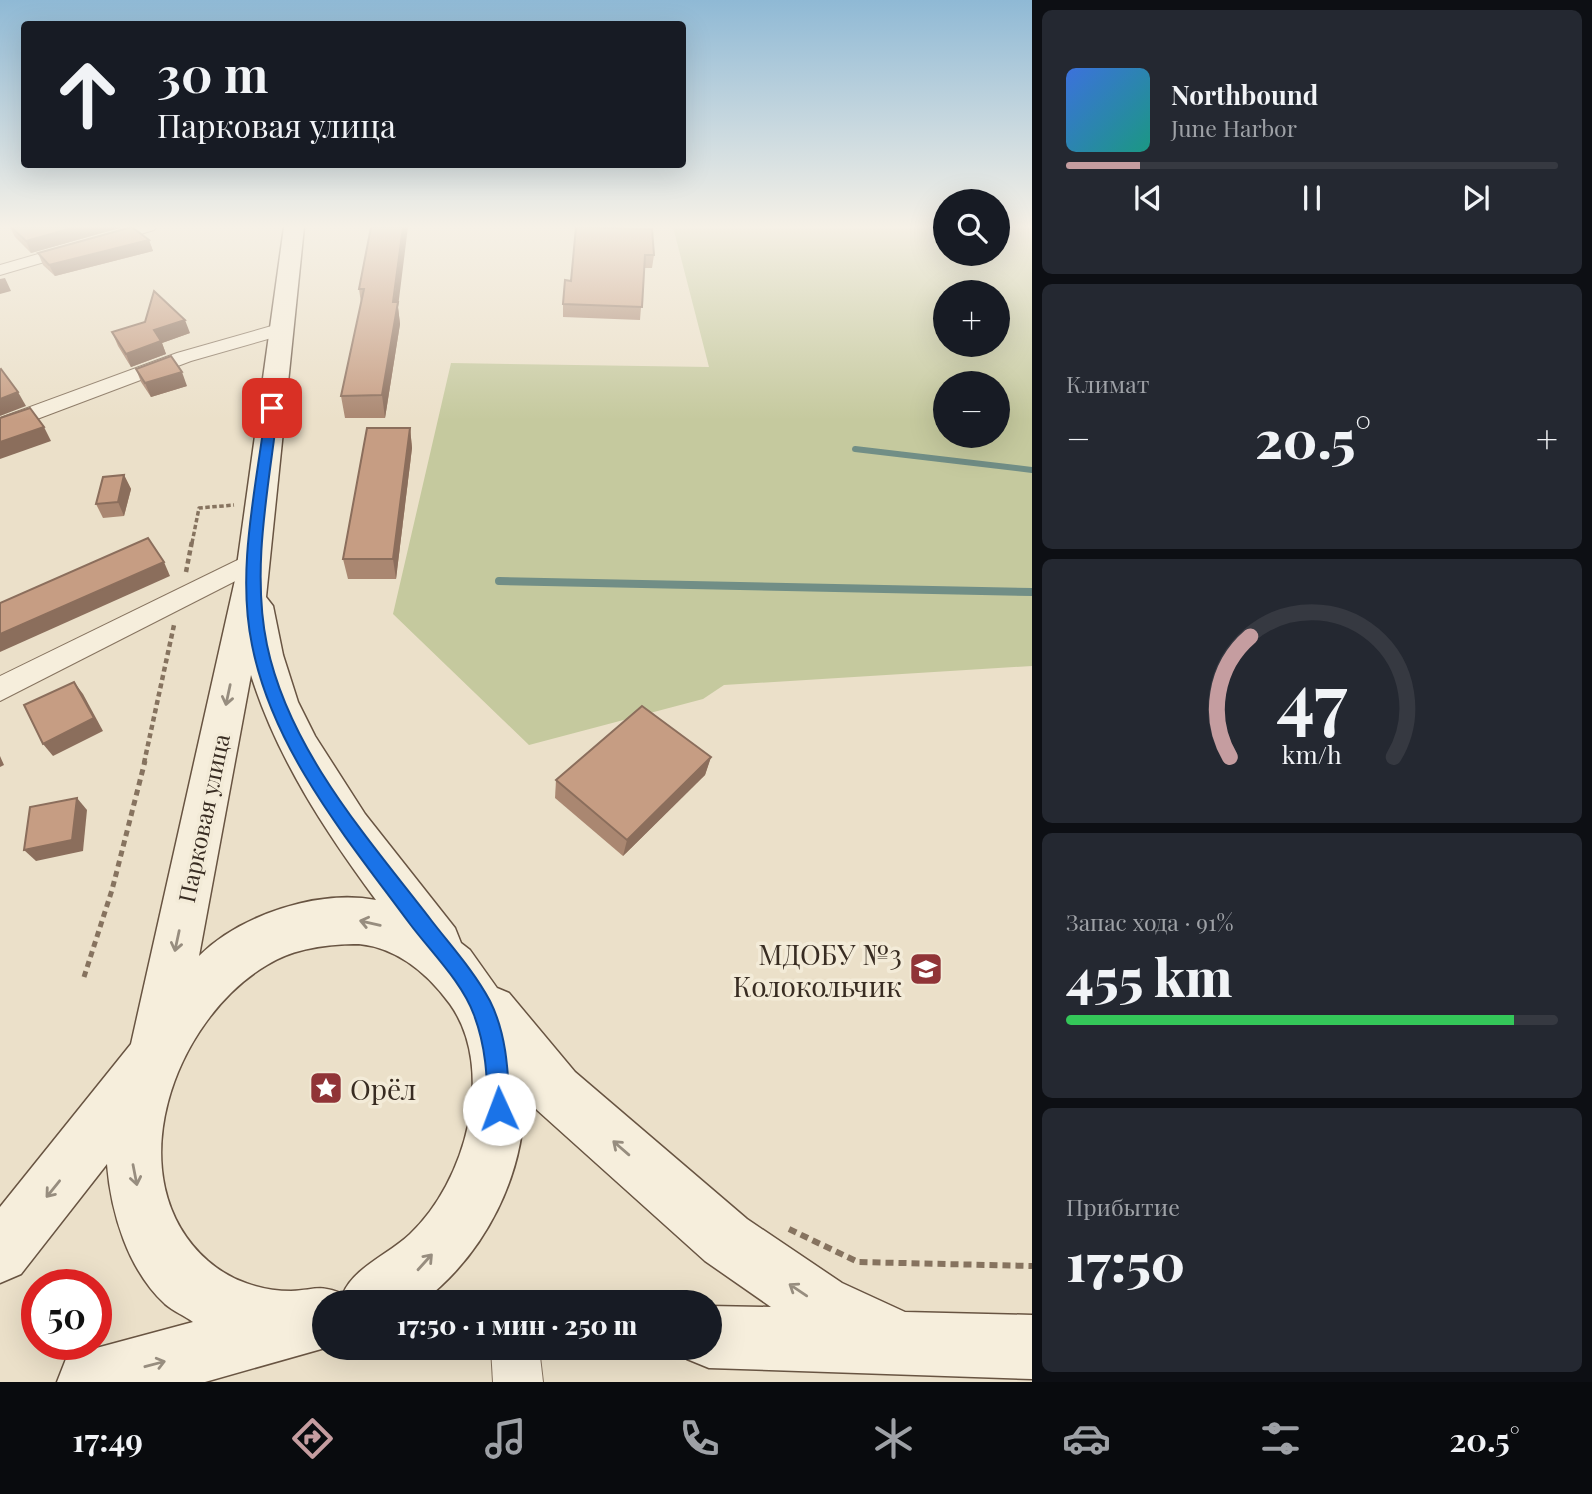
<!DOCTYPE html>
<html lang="ru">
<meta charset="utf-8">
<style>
:root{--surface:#171b24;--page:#242831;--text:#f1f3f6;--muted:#9ea1a6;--line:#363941;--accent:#c59da0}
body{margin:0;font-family:"Playfair Display",serif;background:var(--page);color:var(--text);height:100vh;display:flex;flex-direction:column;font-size:26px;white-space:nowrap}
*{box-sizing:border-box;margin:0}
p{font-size:23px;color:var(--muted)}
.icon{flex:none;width:38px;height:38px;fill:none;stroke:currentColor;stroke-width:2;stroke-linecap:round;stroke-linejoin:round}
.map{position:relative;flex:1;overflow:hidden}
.details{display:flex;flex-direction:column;gap:10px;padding:10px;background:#0d0f14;width:560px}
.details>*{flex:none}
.guide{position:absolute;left:21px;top:21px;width:665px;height:147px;border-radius:7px;box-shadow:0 7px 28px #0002;background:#171b24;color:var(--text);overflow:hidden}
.tools{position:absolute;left:933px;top:189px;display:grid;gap:14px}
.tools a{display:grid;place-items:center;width:77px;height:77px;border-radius:50%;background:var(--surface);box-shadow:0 7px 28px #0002;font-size:35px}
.speed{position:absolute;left:21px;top:1269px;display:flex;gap:14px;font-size:35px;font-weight:700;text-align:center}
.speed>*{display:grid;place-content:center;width:91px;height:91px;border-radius:50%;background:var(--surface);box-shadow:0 7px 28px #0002;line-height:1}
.speed .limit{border:10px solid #d22;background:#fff;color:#111}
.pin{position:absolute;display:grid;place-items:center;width:60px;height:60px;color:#fff;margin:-30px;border-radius:14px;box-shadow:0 4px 10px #0006}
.me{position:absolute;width:77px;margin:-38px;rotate:358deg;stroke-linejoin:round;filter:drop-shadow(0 0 5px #0008)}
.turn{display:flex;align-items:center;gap:24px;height:147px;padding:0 21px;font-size:32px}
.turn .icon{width:91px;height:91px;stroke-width:2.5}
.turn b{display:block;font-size:49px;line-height:60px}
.big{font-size:52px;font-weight:800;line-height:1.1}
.details .widget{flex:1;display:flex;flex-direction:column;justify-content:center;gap:10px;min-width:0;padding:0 24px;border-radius:10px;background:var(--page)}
.details .dial{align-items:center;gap:0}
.dial svg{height:182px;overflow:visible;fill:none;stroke:var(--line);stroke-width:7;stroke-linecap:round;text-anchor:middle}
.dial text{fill:var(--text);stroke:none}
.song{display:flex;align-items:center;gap:21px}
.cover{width:84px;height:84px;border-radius:10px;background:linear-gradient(135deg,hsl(220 70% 55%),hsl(170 70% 35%))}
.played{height:7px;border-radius:4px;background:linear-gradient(90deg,var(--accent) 15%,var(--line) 15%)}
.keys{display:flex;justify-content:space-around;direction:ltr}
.heat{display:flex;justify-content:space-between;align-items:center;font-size:38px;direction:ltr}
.charge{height:10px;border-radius:5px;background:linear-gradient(90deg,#34c759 91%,var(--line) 0)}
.trip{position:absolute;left:312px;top:1290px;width:410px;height:70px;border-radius:35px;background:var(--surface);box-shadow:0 7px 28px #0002;font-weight:800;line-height:70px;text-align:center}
.tab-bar{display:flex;height:112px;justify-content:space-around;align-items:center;background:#090b0e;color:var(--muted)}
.tab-bar .icon{width:49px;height:49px}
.tab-bar .selected{color:var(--accent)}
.tab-bar b{font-size:32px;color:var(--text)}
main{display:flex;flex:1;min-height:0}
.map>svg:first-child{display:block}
</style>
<main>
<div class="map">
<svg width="1032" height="1382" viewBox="0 0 1032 1382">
<rect width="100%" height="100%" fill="#ebe0c9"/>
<path fill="#c5c99e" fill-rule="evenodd" d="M 673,227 L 945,227 L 945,254 L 998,254 L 998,227 L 1032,227 L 1032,666 L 724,685 L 703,699 L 529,745 L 393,614 L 451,363 L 709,367 ZM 945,292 L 998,292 L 998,345 L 945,345 ZM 945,383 L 998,383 L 998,436 L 945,436 Z"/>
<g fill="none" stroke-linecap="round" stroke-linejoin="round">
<path stroke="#718e86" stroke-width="6" d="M 855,449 L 1032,470"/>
<path stroke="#718e86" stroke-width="8" d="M 499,581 L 1032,592"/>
<defs>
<g id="minor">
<path d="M 132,227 L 156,227 L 154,230 L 0,275 L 0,265 Z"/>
<path d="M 282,323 L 292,329 L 289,333 L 191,361 L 0,433 L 0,418 L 177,353 Z"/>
<path d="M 254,552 L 263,555 L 267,561 L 263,567 L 0,701 L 0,676 Z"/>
<path d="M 491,1348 L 539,1348 L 543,1382 L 493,1382 Z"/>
</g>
<path id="secondary" d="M 284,227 L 304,227 L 266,597 L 273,606 L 283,655 L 298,702 L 315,736 L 365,814 L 455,928 L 461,943 L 470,950 L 497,988 L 509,993 L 575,1072 L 747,1219 L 842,1283 L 905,1312 L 1032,1315 L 1032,1379 L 709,1368 L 687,1359 L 682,1348 L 709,1348 L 709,1306 L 771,1307 L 705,1261 L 537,1110 L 524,1094 C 526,1174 485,1254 422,1302 L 324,1302 L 325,1348 L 205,1382 L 57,1382 L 66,1359 L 89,1350 L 193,1322 C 185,1316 173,1311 165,1304 C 128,1270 111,1213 107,1164 L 21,1274 L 0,1283 L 0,1207 L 131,1044 L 235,580 ZM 251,675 C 277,758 325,831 376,900 C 319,889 240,915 199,956 ZM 359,944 C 398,948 428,974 450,1004 C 497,1070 465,1183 410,1234 C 389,1254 353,1268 343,1294 C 319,1284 315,1290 291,1291 C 261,1291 231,1281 208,1261 C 115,1179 174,1020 267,965 C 294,948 328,944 359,944 Z"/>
</defs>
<use href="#minor" stroke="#86735f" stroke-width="2"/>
<use href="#secondary" stroke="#685442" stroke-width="3"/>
<path stroke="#86735f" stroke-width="3.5" stroke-dasharray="4.5 2.5" stroke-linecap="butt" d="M 192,543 L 199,508 L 234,505"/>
<g stroke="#86735f" stroke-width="4.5" stroke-dasharray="5 3.5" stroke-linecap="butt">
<path d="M 186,572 L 192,541"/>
<path d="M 144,763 L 174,625"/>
</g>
<path stroke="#86735f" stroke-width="5" stroke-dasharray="6 4.5" stroke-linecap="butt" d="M 84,977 L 112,890 L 145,761"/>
<path stroke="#86735f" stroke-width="6" stroke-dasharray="8 5" stroke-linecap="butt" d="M 789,1229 L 858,1262 L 1032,1266"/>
<use href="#minor" fill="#f6eedc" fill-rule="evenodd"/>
<use href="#secondary" fill="#f6eedc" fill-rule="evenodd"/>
</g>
<g fill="#aa8771">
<path d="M 10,227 L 123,227 L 31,253 L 15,237 Z"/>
<path d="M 371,227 L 398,307 L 400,324 L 385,418 L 345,418 L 341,396 L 361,303 L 359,289 Z"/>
<path d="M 576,227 L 654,255 L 652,268 L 644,268 L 640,320 L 563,317 L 563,304 L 571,281 Z"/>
<path d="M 149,240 L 153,251 L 55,276 L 43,265 L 38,253 Z"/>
<path d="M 112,332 L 190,333 L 162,343 L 166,354 L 131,367 L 118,346 Z"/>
<path d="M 136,369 L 187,386 L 151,397 L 141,382 Z"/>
<path d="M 410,428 L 412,448 L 396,579 L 348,579 L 343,559 Z"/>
<path d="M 124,475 L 131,489 L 124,516 L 103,518 L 96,504 Z"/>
<path d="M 711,757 L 705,775 L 623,856 L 555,798 L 556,780 Z"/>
</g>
<g fill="#8b6e5c">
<path d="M 76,227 L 123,227 L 31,253 L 26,241 Z"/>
<path d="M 403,227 L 408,227 L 398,307 L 400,324 L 385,418 L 382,395 Z"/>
<path d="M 149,240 L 153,251 L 55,276 L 49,265 Z"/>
<path d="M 5,278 L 11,291 L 0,294 L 0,279 Z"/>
<path d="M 185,320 L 190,333 L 162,343 L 166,354 L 131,367 L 126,354 L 154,330 Z"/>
<path d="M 182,372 L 187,386 L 151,397 L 145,383 Z"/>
<path d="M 18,392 L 26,406 L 0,416 L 0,399 Z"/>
<path d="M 44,427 L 51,441 L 0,459 L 0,442 Z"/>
<path d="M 410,428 L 412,448 L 396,579 L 393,559 Z"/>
<path d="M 124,475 L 131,489 L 124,516 L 118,502 Z"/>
<path d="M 164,562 L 170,576 L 0,652 L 0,634 Z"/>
<path d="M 74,682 L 83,694 L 103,731 L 53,756 L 43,744 Z"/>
<path d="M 0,756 L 4,765 L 0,767 Z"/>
<path d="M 711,757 L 705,775 L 623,856 L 627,840 Z"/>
<path d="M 77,798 L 87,810 L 83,851 L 36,861 L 24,850 Z"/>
</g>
<g fill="#c69d83" stroke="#8b6e5c" stroke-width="2">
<path d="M 11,227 L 76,227 L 26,241 Z"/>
<path d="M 132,227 L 149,240 L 49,265 L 38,253 Z"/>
<path d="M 371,227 L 403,227 L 393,302 L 398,302 L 382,395 L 341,396 L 364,289 L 359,289 Z"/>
<path d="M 576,227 L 652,229 L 654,255 L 645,255 L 642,307 L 563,304 L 565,280 L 571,281 Z"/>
<path d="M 154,291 L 185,320 L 154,330 L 161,341 L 126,354 L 112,332 L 145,322 Z"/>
<path d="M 171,356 L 182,372 L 145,383 L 136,369 Z"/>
<path d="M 1,369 L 18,392 L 0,399 L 0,370 Z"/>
<path d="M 30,408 L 44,427 L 0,442 L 0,418 Z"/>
<path d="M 367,428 L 410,428 L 393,559 L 343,559 Z"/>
<path d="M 124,475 L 118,502 L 96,504 L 103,477 Z"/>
<path d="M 148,538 L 164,562 L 0,634 L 0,603 Z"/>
<path d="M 74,682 L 94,718 L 43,744 L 24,705 Z"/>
<path d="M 642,706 L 711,757 L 627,840 L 556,780 Z"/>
<path d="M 77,798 L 72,840 L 24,850 L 30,807 Z"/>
</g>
<defs><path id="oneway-shaft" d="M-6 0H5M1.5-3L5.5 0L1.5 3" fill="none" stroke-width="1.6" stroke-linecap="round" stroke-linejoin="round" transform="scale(1.75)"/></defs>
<g stroke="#978d7f">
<use href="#oneway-shaft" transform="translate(228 695) rotate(102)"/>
<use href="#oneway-shaft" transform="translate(370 923) rotate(-167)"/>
<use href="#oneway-shaft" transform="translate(177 941) rotate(102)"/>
<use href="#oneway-shaft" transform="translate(621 1148) rotate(-139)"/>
<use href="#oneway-shaft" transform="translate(135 1175) rotate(79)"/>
<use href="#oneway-shaft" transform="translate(53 1189) rotate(129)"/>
<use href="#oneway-shaft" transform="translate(425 1262) rotate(-48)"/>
<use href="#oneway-shaft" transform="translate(798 1290) rotate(-146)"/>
<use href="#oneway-shaft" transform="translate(155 1364) rotate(-15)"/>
</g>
<linearGradient id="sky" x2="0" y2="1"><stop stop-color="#8fb9d5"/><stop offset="0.54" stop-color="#f6f1e7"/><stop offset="1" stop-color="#f6f1e7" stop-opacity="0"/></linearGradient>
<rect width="1032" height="420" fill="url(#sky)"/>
<path fill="#1a73e8" stroke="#114b97" stroke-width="2" d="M 272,405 L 278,408 C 269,486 251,568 267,645 C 289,750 367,837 431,920 C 451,946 474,971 490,1001 C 507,1035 508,1072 510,1109 L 507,1117 L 499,1120 L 491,1117 L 488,1109 C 487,1076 486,1047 474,1015 C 462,982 431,952 410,924 C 348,840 273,751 252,645 C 236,568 257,485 266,408 Z"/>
<defs>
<symbol id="school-square" viewBox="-11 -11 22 22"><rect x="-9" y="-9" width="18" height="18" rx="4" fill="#903437" stroke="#f3ebd8"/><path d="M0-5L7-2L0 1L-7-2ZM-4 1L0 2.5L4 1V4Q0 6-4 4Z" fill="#fff"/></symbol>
<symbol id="sight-square" viewBox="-11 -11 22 22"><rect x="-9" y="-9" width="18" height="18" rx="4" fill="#903437" stroke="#f3ebd8"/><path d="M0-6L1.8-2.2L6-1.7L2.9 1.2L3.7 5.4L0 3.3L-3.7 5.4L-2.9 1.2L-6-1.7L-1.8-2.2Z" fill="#fff"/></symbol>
</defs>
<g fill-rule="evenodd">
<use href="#school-square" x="907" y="950" width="38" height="38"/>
<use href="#sight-square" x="307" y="1069" width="38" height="38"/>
</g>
<g text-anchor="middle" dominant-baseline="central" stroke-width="7" stroke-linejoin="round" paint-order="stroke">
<g font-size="23" fill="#382c22" stroke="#f3ebd8">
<text transform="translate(203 818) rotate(-78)">Парковая улица</text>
</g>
<g font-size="28" fill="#382c22" stroke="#f3ebd8" text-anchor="end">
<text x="902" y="953">МДОБУ №3<tspan x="902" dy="32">Колокольчик</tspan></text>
<text x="350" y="1088" text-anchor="start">Орёл</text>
</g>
</g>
</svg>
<div class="tools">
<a><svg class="icon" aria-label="search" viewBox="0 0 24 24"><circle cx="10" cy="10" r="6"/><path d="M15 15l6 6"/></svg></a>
<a>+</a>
<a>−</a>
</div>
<div class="speed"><div class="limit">50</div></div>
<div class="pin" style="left:272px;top:408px;background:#d93025"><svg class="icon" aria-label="arrive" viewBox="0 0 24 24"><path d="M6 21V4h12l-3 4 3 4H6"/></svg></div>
<svg class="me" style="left:499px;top:1109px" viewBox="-20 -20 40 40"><circle r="19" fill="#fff"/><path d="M0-13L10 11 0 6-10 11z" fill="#1a73e8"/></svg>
<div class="trip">17:50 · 1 мин · 250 m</div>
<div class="guide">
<div class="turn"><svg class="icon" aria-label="ahead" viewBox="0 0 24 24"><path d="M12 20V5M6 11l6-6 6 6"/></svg><div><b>30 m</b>Парковая улица</div></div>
</div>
</div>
<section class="details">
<div class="widget">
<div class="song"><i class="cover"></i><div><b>Northbound</b><p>June Harbor</p></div></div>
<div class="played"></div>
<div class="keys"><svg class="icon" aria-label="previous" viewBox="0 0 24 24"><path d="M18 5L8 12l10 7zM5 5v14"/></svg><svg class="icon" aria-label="pause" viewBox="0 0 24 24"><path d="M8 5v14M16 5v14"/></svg><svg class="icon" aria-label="next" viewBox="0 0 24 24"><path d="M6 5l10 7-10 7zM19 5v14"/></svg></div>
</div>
<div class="widget"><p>Климат</p>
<div class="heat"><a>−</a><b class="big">20.5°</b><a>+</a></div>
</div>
<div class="widget dial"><svg viewBox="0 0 100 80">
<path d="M14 69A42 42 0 1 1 86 69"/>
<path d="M14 69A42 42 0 0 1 23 16" stroke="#c59da0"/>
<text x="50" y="56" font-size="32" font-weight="700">47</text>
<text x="50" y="72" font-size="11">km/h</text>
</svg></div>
<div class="widget"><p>Запас хода · 91%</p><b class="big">455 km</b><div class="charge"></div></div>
<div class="widget"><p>Прибытие</p><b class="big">17:50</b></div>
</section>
</main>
<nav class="tab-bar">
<b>17:49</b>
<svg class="icon selected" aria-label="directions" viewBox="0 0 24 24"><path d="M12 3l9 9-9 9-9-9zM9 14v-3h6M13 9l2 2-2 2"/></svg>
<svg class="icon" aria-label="music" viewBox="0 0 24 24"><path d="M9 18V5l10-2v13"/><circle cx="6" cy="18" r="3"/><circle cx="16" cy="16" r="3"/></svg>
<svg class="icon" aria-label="phone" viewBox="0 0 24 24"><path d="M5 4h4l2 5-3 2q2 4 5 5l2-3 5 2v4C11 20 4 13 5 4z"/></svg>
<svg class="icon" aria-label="climate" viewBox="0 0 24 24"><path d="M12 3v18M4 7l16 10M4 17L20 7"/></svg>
<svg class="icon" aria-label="car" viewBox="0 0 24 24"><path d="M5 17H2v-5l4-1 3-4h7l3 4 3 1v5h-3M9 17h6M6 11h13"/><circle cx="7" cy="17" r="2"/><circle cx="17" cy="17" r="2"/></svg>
<svg class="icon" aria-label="filters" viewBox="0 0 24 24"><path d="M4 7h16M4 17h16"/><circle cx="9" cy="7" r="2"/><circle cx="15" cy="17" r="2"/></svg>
<b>20.5°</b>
</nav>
